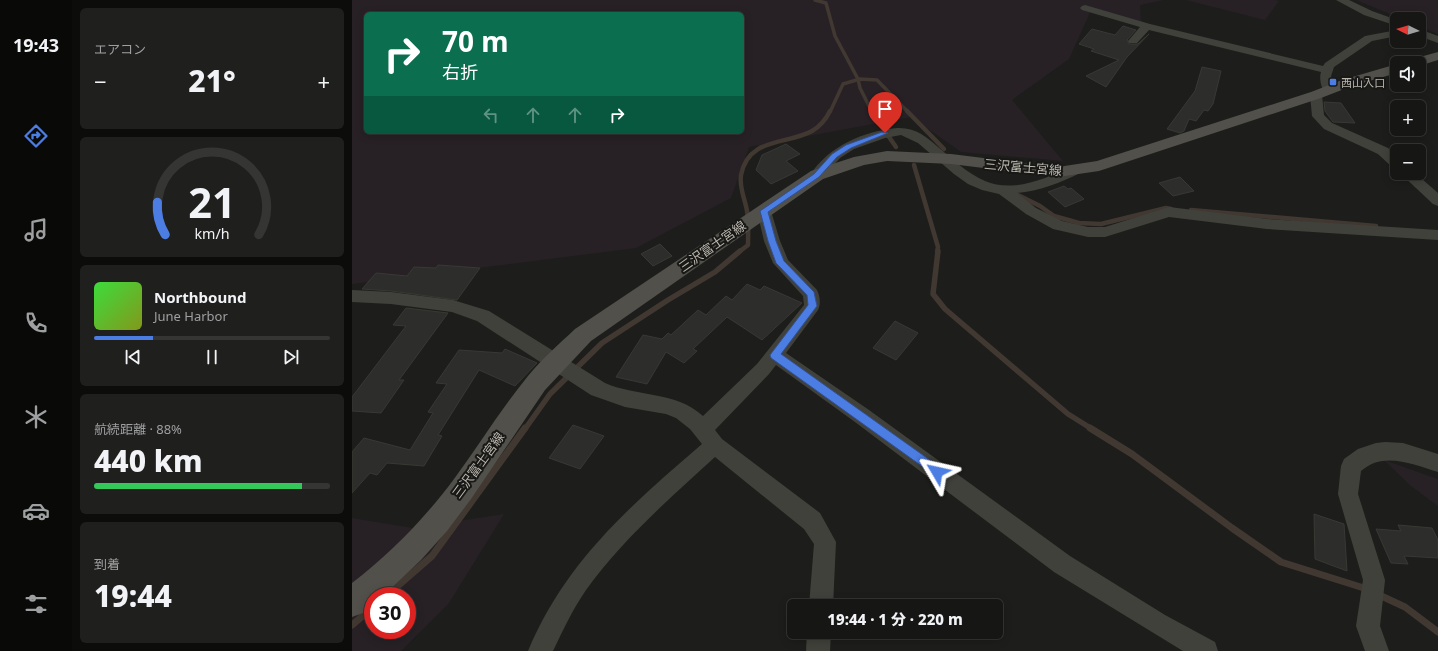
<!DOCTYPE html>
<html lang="ja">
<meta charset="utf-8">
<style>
:root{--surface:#161614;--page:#1f1f1d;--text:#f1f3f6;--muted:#9e9fa0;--line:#353534;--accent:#4c7de3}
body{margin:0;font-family:"Noto Sans","Noto Sans JP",sans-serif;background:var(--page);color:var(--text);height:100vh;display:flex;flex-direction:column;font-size:15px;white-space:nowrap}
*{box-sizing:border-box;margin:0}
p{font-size:13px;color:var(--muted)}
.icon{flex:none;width:22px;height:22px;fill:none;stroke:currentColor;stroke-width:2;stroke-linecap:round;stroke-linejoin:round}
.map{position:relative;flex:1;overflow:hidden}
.panel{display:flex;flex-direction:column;gap:8px;padding:8px;background:#0c0c0b;width:280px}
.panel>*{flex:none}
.top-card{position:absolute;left:12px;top:12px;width:380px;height:122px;border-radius:6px;box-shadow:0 2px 10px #0003,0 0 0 1px var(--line);background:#0b6e4f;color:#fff;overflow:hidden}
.needle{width:26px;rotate:275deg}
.tools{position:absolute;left:1038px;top:12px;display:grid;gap:8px}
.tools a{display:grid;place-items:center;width:36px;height:36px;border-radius:6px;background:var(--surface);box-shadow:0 2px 10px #0003,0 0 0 1px var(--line);font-size:20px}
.speed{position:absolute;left:12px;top:587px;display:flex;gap:8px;font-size:20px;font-weight:700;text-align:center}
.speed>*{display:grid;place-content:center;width:52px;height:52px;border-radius:50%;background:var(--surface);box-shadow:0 2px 10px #0003,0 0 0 1px var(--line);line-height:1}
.speed .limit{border:6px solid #d22;background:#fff;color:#111}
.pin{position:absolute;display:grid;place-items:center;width:34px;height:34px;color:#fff;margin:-41px -17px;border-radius:50% 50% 50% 0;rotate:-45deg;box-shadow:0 0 4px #0007}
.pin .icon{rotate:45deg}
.me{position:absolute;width:44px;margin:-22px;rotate:306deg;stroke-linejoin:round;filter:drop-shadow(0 0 3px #0008)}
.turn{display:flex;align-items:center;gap:14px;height:84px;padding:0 12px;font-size:18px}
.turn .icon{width:52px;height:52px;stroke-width:2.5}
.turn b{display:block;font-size:28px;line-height:34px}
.lanes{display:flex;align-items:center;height:38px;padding:0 12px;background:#0003;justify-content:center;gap:20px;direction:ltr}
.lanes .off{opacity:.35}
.big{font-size:30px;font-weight:800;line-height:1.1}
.panel .card{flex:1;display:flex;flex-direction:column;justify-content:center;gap:6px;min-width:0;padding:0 14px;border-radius:6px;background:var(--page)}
.panel .dial{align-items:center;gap:0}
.dial svg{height:104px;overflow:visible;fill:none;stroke:var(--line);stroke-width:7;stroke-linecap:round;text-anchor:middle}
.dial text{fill:var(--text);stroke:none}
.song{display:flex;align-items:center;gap:12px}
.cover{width:48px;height:48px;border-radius:6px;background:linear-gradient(135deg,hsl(120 70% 55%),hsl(70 70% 35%))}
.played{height:4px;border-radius:2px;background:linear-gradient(90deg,var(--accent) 25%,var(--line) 25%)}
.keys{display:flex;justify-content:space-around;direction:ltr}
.heat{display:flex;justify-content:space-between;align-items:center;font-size:22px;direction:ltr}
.charge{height:6px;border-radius:3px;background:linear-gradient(90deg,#34c759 88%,var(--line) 0)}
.trip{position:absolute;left:435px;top:599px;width:216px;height:40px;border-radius:6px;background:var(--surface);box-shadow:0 2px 10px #0003,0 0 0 1px var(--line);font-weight:800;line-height:40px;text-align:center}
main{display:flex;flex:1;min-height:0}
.menu{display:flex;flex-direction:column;width:72px;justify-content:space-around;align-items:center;background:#090908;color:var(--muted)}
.menu .icon{width:28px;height:28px}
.menu .selected{color:var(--accent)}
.menu b{font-size:18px;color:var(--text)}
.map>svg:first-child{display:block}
</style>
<main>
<nav class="menu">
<b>19:43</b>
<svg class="icon selected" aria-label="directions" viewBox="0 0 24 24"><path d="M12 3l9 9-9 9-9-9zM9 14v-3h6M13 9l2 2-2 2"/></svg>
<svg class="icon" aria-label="music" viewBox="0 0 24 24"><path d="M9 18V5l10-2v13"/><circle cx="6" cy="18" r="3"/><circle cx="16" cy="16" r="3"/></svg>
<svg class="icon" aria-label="phone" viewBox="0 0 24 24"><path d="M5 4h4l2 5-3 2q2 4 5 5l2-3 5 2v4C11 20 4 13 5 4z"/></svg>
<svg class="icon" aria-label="climate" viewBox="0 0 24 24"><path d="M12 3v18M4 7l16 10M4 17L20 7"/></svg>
<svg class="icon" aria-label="car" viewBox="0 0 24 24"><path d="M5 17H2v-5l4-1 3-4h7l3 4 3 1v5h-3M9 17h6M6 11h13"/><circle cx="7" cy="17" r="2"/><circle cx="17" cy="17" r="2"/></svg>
<svg class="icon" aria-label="filters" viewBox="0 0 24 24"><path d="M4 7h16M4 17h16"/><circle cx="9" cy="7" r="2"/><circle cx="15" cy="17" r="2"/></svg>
</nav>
<section class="panel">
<div class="card"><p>エアコン</p>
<div class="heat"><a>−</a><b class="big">21°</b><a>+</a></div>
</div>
<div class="card dial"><svg viewBox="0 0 100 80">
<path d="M14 69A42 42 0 1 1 86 69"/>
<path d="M14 69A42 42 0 0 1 8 44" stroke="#4c7de3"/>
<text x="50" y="56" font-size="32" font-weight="700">21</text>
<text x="50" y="72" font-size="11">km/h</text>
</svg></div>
<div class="card">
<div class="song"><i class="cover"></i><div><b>Northbound</b><p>June Harbor</p></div></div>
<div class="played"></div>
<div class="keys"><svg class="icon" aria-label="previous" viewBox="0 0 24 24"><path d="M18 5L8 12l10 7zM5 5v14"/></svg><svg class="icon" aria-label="pause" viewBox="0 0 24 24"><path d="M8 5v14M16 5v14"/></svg><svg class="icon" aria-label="next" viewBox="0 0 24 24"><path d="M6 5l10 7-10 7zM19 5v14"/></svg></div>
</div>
<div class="card"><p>航続距離 · 88%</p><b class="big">440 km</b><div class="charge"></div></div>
<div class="card"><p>到着</p><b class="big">19:44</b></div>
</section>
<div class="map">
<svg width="1086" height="651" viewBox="0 0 1086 651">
<rect width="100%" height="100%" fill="#1d1d1b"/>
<g fill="#272126" fill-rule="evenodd">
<path d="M 0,0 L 812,0 L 788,5 L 789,23 L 740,8 L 717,59 L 660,100 L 711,161 L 609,152 L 559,117 L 397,147 L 379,198 L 284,248 L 0,284 ZM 14,14 L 390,14 L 390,132 L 14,132 Z"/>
<path d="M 834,0 L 923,0 L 927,1 L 913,20 Z"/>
<path d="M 1004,0 L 1086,0 L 1086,34 L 1067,26 L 1067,19 L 1050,19 Z"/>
<path d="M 1032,460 L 1086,479 L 1086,506 L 1059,486 Z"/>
<path d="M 152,514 L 97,603 L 49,651 L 0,651 L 0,518 L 61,528 ZM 21,596 L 55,596 L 55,630 L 21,630 Z"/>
</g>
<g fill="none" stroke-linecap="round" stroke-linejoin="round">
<g stroke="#403831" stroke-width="3.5">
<path d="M 463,0 L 474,3 L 483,36 L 506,79 L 508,88 L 520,112"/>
<path d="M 478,112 L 491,84 L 508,79 L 525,80 L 556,112"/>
</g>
<g stroke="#403831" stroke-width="4.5">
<path d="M 519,111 L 544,147"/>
<path d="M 555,111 L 592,149"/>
<path d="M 562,165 L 586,247 L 585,252"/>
<path d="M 666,195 L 688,206 L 702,216 L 727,223 L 749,224 L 814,208 L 819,209"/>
<path d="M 839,210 L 1024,226"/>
<path d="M 387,252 L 396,245 C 396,234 397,222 395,211 C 393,199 387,188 389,175 C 396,137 435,145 460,131 C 469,126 474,119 478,111"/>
</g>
<g stroke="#403831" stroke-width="5.5">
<path d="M 586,251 L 581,294 L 593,309 L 716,414 L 740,429"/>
<path d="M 173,429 L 198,394 L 250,343 L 316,300 L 363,272 L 388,251"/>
</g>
<g stroke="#403831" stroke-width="7">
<path d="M 738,428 L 780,454 L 880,528 L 929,562 L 1015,589"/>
<path d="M 1025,594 L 1053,607 L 1086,632"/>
<path d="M 34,596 L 80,556 L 173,428"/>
<path d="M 0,625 L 21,607"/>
</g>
</g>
<g fill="#2d2e2b" stroke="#383835">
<path d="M 771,26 L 784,30 L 775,40 L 777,44 L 786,44 L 797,34 L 775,57 L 754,87 L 734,76 L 767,60 L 739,51 L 742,49 L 727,44 L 740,29 L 763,35 Z"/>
<path d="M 850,67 L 869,71 L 861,104 L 856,111 L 852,110 L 844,121 L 837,119 L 832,131 L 828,133 L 815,129 L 843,91 Z"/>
<path d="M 972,102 L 989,103 L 1003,123 L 981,122 L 973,111 Z"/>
<path d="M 434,144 L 448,154 L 434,161 L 446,171 L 419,184 L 404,170 L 410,155 Z"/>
<path d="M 828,177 L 842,191 L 821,196 L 807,183 Z"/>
<path d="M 712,186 L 716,189 L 719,188 L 732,199 L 713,207 L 696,192 Z"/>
<path d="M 308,244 L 320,256 L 301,266 L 289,254 Z"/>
<path d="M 86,265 L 128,268 L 105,300 L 39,291 L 10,289 L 24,273 L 55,276 L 62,267 L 84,268 Z"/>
<path d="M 395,284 L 408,290 L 412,286 L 450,303 L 410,340 L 375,317 L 341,349 L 345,351 L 332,363 L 314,352 L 295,384 L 264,377 L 291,335 L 310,339 L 316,333 L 319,335 L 346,310 L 354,315 L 374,296 L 380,300 Z"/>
<path d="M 54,308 L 96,313 L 47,380 L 52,380 L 29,413 L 0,411 L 0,397 L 54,326 L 41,325 Z"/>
<path d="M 543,321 L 566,333 L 544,360 L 521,348 Z"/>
<path d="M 153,349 L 185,363 L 163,386 L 127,370 L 86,435 L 90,436 L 72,466 L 35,463 L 25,475 L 18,473 L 0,493 L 0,452 L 12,438 L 58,450 L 81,413 L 76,412 L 95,384 L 84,383 L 107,350 L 150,353 Z"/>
<path d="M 221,425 L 252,436 L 228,469 L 197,458 Z"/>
<path d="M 962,514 L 992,524 L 995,571 L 963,559 Z"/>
<path d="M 1046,525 L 1080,528 L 1086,540 L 1086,558 L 1052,556 L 1056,564 L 1039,563 L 1024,529 L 1049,531 Z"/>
</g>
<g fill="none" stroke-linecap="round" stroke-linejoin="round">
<g fill="#41413c" fill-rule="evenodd">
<path d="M 984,0 L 997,0 L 1020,11 L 1045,20 L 1045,26 L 1012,15 Z"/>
<path d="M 733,5 L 798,24 L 971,66 L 973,63 L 1013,36 L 1045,30 L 1045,36 L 1020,41 L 982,67 L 979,76 L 983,91 L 981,93 L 973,93 C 969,88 967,78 969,72 L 797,30 L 785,43 L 777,43 L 776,41 L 788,27 L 730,10 L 728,8 L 730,6 Z"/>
<path d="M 1067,29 L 1086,36 L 1086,43 L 1067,36 Z"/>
<path d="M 964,91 L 968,92 L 970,95 L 972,115 L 980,123 L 1036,148 L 1045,157 L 1045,168 L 1040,167 L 1026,154 L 972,129 L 960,116 L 958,95 L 960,92 Z"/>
<path d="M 545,128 C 562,127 574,136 586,147 C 600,159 615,173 633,181 C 660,193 694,179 718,167 L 723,166 L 728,167 L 730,170 L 728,173 C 708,183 687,191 665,193 L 684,208 L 710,221 L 736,227 L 753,227 L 817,207 L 915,219 L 1086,230 L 1086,240 L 915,229 L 817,217 L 753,237 L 736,237 L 701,229 L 674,214 L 647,194 L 630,190 L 616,184 L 602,174 L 566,143 L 549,135 L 533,138 L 502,149 L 488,158 L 470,178 L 465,179 L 460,178 L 458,175 C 477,146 512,131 545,128 Z"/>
<path d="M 1048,173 L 1063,173 L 1086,193 L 1086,206 L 1081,204 Z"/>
<path d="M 412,206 L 417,208 L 419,211 L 428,241 L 436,260 L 465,290 C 468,296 469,304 466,310 L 434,353 L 517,410 L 718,556 L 813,615 L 863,642 L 866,651 L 831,651 L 702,572 L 503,422 L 424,365 L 417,374 L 363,430 L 370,439 L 468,513 L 484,542 L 481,606 L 457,606 L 462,544 L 452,529 L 363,457 C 318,498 270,540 234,590 C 221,609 211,630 201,651 L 176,651 C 213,562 279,505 350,444 L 338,429 L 324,418 L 314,414 L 273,407 L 239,395 L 125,321 L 100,312 L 39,304 L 0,302 L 0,290 L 39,292 L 101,300 L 137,311 L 253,383 C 285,397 324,391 351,416 L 405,364 L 452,305 L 451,296 L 421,263 L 412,241 L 405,211 L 407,208 Z"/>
<path d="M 1033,442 L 1051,443 L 1086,454 L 1086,472 C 1061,464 1031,451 1009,471 L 1006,494 L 1033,580 L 1028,626 L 1037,651 L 1013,651 L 1004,626 L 1011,580 L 986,494 L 989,466 L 992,459 L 1006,449 L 1024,443 Z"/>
<path d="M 455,632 L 479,632 L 478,651 L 454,651 Z"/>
</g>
<g fill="#51504a" fill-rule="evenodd">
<path d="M 1086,52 L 1086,60 L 1067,66 L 1067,63 L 1055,63 L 1057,60 Z"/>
<path d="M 1045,64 L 1045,73 L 1000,86 L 969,98 L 747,171 L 706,177 L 599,164 L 535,161 L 512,165 L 471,179 L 239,341 L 193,390 L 119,499 L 95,531 L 69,560 L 31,596 L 21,596 L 21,604 L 11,613 L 0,617 L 0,583 C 38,554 73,518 102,479 C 127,445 149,409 176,376 C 190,359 207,344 223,329 L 459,171 L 502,157 L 535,151 L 599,154 L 706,167 L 745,161 L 959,92 L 990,80 Z"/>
</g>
</g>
<path fill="#4c7de3" stroke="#315194" d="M 530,132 L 536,133 L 499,148 L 485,157 L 467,177 L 416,212 L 424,241 L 432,261 L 462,292 L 465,306 L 429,354 L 589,468 L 590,472 L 589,475 L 585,477 L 419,358 L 418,355 L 456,305 L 455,295 L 424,263 L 416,241 L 408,211 L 462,174 L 480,154 L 494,145 Z"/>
<rect fill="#4c7de3" stroke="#181816" stroke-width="1.5" x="977" y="78" width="8" height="8" rx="2"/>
<g text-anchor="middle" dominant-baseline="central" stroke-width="4" stroke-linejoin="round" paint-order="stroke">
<g font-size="11" fill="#bbb7ae" stroke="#181816" text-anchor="start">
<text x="989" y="82">西山入口</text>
</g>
<g font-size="13" fill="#bbb7ae" stroke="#181816">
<text transform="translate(671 167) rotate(5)">三沢富士宮線</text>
<text transform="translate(360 246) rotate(-35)">三沢富士宮線</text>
<text transform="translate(126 465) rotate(-54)">三沢富士宮線</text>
</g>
</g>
</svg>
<div class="tools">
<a><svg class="needle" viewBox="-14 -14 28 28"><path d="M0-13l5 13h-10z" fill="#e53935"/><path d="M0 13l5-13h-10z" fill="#9e9fa0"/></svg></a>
<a><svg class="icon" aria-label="sound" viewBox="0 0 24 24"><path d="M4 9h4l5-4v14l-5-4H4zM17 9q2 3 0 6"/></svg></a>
<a>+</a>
<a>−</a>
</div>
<div class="speed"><div class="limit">30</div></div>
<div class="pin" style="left:533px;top:133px;background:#d93025"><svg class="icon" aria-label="arrive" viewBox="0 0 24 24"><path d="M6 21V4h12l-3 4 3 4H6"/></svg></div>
<svg class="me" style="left:585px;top:472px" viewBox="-20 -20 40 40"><path d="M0-17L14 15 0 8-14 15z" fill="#4c7de3" stroke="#fff" stroke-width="4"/></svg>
<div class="trip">19:44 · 1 分 · 220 m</div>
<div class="top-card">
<div class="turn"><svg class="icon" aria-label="right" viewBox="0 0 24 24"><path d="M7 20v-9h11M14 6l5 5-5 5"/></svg><div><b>70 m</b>右折</div></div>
<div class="lanes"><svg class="icon off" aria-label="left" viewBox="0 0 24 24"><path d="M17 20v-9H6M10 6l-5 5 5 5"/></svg><svg class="icon off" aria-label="ahead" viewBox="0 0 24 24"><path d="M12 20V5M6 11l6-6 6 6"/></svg><svg class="icon off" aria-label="ahead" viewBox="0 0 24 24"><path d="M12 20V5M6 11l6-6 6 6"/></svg><svg class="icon" aria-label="right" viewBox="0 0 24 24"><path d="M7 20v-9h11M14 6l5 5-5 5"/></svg></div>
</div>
</div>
</main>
